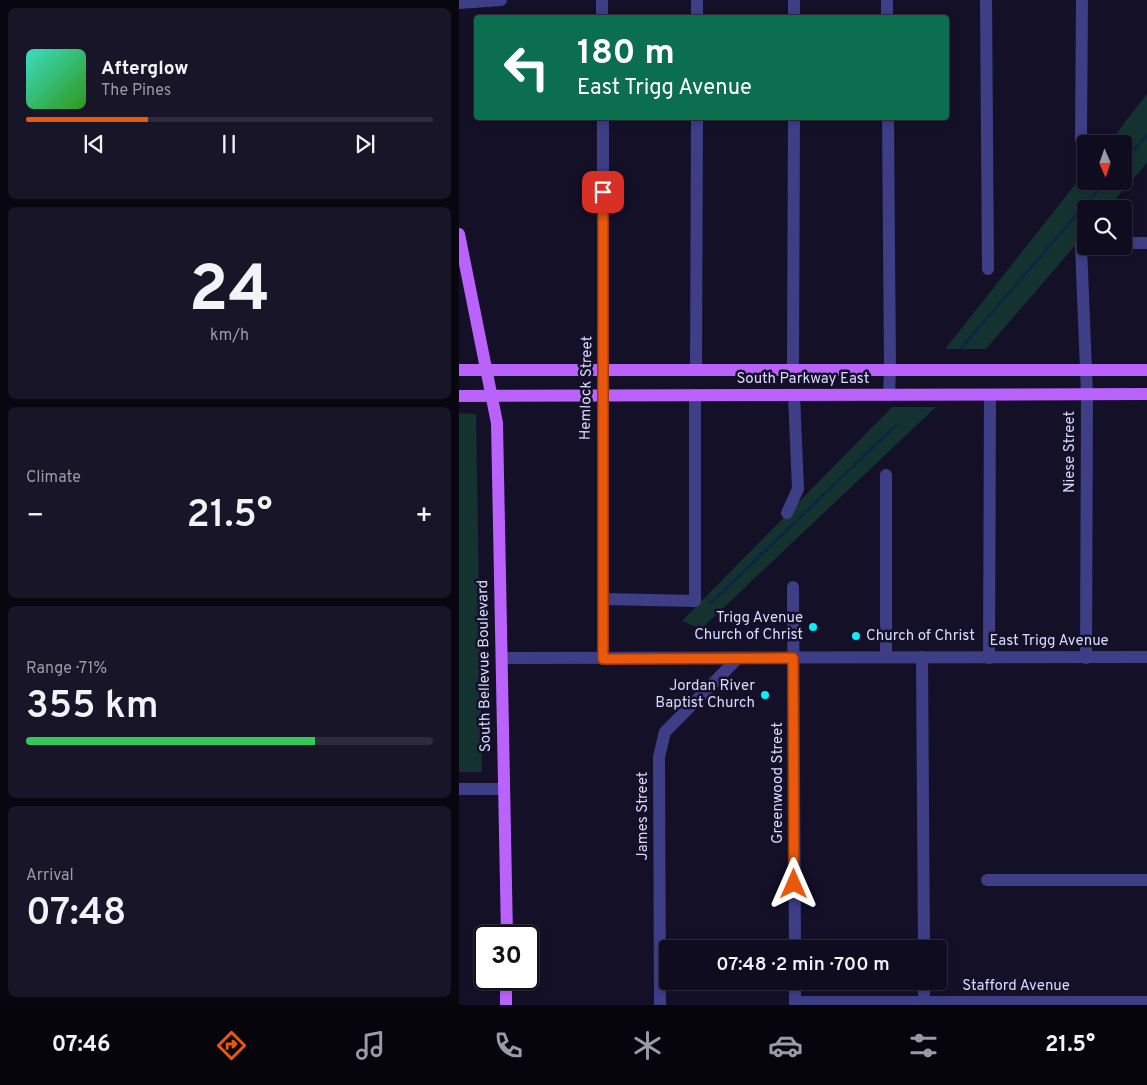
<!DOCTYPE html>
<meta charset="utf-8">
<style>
:root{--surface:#0e0c1e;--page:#171527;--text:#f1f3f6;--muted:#9b9ba4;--line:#2e2c3c;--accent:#ea580c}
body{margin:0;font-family:Overpass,sans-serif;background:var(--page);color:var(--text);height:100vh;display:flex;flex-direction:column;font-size:19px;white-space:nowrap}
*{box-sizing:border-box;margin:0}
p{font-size:16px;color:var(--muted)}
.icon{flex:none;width:28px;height:28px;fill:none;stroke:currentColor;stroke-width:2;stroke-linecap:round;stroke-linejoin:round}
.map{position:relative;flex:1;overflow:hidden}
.panel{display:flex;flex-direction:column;gap:8px;padding:8px;background:#080710;width:459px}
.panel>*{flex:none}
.banner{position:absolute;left:15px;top:15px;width:475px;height:105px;border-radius:5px;box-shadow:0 2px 8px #0003,0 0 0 1px var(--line);background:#0b6e4f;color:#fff;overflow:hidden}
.needle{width:32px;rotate:178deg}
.buttons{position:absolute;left:618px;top:135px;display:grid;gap:10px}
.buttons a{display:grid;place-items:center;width:55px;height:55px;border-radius:5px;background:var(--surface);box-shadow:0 2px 8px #0003,0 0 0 1px var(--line);font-size:25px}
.speed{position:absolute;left:15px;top:925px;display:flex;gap:10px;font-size:25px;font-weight:700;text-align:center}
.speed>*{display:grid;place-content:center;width:65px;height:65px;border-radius:50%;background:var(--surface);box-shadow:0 2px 8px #0003,0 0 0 1px var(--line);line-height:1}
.speed .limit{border:2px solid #111;border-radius:8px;background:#fff;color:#111}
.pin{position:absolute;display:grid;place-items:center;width:42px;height:42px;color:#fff;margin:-21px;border-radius:10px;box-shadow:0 2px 8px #0006}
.me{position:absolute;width:55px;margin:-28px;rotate:0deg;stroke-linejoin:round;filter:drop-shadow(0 0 4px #0008)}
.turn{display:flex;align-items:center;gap:18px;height:105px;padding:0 20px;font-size:22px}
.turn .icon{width:65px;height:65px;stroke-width:2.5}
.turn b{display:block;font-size:35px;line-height:42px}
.big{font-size:38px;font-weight:600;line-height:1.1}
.panel .card{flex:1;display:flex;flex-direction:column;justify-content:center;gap:8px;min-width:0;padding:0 18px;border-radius:8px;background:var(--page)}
.panel .dial{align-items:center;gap:0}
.dial b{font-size:65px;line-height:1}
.song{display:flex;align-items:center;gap:15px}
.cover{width:60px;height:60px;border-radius:8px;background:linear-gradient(135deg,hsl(170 70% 55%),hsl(110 70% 35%))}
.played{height:5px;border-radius:2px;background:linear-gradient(90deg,var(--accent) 30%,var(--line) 30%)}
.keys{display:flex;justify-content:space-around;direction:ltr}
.heat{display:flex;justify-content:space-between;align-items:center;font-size:28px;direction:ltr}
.charge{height:8px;border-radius:4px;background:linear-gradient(90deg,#34c759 71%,var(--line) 0)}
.trip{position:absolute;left:200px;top:940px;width:288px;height:50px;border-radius:5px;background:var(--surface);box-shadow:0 2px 8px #0003,0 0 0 1px var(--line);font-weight:600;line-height:50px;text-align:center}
.dock{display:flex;height:80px;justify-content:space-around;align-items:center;background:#06050c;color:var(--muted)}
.dock .icon{width:35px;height:35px}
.dock .current{color:var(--accent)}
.dock b{font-size:22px;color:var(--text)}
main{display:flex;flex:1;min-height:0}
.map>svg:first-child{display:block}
</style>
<main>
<section class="panel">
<div class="card">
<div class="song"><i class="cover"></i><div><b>Afterglow</b><p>The Pines</p></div></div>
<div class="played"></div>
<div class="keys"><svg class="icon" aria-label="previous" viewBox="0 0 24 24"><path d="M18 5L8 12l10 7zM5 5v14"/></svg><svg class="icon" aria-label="pause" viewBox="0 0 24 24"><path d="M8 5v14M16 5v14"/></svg><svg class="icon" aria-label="next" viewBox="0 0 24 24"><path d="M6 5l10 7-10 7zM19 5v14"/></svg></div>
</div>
<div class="card dial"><b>24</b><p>km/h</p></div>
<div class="card"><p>Climate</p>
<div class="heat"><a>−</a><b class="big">21.5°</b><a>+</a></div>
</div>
<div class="card"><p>Range · 71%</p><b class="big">355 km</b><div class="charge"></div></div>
<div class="card"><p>Arrival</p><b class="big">07:48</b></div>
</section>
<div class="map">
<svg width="689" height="1005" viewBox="0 0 689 1005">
<rect width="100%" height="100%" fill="#131028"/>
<g fill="#14322f">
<path d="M 688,94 L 688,163 L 648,209 L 626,209 L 626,234 L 527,349 L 486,349 L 626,172 L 626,181 L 664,181 L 664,144 L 649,144 Z"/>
<path d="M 433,407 L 477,407 L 242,629 L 223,621 Z"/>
<path d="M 0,413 L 17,414 L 23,772 L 0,772 Z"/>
</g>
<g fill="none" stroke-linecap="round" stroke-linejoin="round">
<g stroke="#0c2446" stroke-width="2.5">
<path d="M 664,162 L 689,134"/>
<path d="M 502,348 L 647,181"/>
<path d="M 251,604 L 437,425"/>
</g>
<g stroke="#3d3e86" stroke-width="12">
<path d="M 143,0 L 143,18"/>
<path d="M 428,0 L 428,18"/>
<path d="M 527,0 L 529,269"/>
<path d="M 0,3 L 42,0"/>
<path d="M 238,18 L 238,0"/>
<path d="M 335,18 L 335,0"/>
<path d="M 144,118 L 144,659"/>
<path d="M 429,118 L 431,370 L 430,395"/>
<path d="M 622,139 L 623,0"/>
<path d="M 664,243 L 689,243"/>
<path d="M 626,245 L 622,246 L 628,395 L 627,658"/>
<path d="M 237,369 L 238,118"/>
<path d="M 334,370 L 335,118"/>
<path d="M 427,475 L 427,657"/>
<path d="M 328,513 L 339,489 L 335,395"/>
<path d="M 334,587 L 336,949"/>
<path d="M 144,599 L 236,601 L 236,395"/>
<path d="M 463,657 L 465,949"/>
<path d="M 43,658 L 689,657"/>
<path d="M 530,658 L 531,395"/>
<path d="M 0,789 L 44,789"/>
<path d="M 528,880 L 689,880"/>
<path d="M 336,981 L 336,1005"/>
<path d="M 465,981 L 465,1005"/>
<path d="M 336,1002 L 689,1002"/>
<path d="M 201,1005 L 200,757 L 206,732 L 279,658"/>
</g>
<g stroke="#ba62fc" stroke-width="12">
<path d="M 0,234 L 38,423 L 48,936"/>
<path d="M 0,370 L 689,370"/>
<path d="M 0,396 L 689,394"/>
<path d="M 47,1005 L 47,979"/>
</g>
</g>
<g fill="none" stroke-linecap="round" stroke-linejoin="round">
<defs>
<path id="route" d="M 144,192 L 144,659 L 334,658 L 335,884"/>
</defs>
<use href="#route" stroke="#983908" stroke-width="12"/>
<use href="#route" stroke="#ea580c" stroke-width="9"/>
</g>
<g fill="#08effa" stroke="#131028" stroke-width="2">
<circle cx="354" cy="627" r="5"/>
<circle cx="397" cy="636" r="5"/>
<circle cx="306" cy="695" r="5"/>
</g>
<g text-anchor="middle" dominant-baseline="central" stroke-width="5" stroke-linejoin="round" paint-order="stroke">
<g font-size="15" fill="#dad8fe" stroke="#131028">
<text x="344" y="379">South Parkway East</text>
<text transform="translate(128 388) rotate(-89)">Hemlock Street</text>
<text transform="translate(611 452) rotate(-90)">Niese Street</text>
<text x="590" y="641">East Trigg Avenue</text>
<text transform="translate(26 666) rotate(-91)">South Bellevue Boulevard</text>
<text transform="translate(319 783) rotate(-90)">Greenwood Street</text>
<text transform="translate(184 816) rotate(-90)">James Street</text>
<text x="557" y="986">Stafford Avenue</text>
</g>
<g font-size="15" fill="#dad8fe" stroke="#131028" text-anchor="end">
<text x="344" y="618">Trigg Avenue<tspan x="344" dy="17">Church of Christ</tspan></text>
<text x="407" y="636" text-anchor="start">Church of Christ</text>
<text x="296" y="686">Jordan River<tspan x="296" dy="17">Baptist Church</tspan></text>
</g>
</g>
</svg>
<div class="buttons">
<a><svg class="needle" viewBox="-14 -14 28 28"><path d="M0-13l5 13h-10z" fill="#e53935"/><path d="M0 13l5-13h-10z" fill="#9b9ba4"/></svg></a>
<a><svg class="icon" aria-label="search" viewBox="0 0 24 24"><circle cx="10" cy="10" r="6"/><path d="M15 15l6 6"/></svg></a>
</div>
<div class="speed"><div class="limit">30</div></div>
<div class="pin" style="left:144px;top:192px;background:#d93025"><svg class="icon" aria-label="arrive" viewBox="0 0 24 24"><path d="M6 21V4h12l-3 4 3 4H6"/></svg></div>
<svg class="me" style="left:335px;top:884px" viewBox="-20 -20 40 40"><path d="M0-17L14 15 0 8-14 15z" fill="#ea580c" stroke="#fff" stroke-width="4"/></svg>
<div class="trip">07:48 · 2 min · 700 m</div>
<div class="banner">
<div class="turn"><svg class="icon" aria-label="left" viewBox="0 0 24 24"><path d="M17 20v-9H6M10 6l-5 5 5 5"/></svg><div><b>180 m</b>East Trigg Avenue</div></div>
</div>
</div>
</main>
<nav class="dock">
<b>07:46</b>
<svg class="icon current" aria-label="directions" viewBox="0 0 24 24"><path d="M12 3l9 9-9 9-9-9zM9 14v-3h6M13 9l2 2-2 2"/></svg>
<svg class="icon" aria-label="music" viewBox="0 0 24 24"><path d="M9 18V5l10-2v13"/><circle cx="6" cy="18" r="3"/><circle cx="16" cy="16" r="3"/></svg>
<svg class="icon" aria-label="phone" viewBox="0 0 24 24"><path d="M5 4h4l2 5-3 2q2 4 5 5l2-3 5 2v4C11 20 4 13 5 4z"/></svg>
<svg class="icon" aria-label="climate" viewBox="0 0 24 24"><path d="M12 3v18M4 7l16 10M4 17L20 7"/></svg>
<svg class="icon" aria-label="car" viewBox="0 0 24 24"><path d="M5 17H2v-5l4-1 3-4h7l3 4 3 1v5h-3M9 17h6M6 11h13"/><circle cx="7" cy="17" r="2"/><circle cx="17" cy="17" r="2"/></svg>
<svg class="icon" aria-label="filters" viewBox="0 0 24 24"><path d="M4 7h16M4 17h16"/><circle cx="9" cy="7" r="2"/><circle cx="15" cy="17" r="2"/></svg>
<b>21.5°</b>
</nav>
